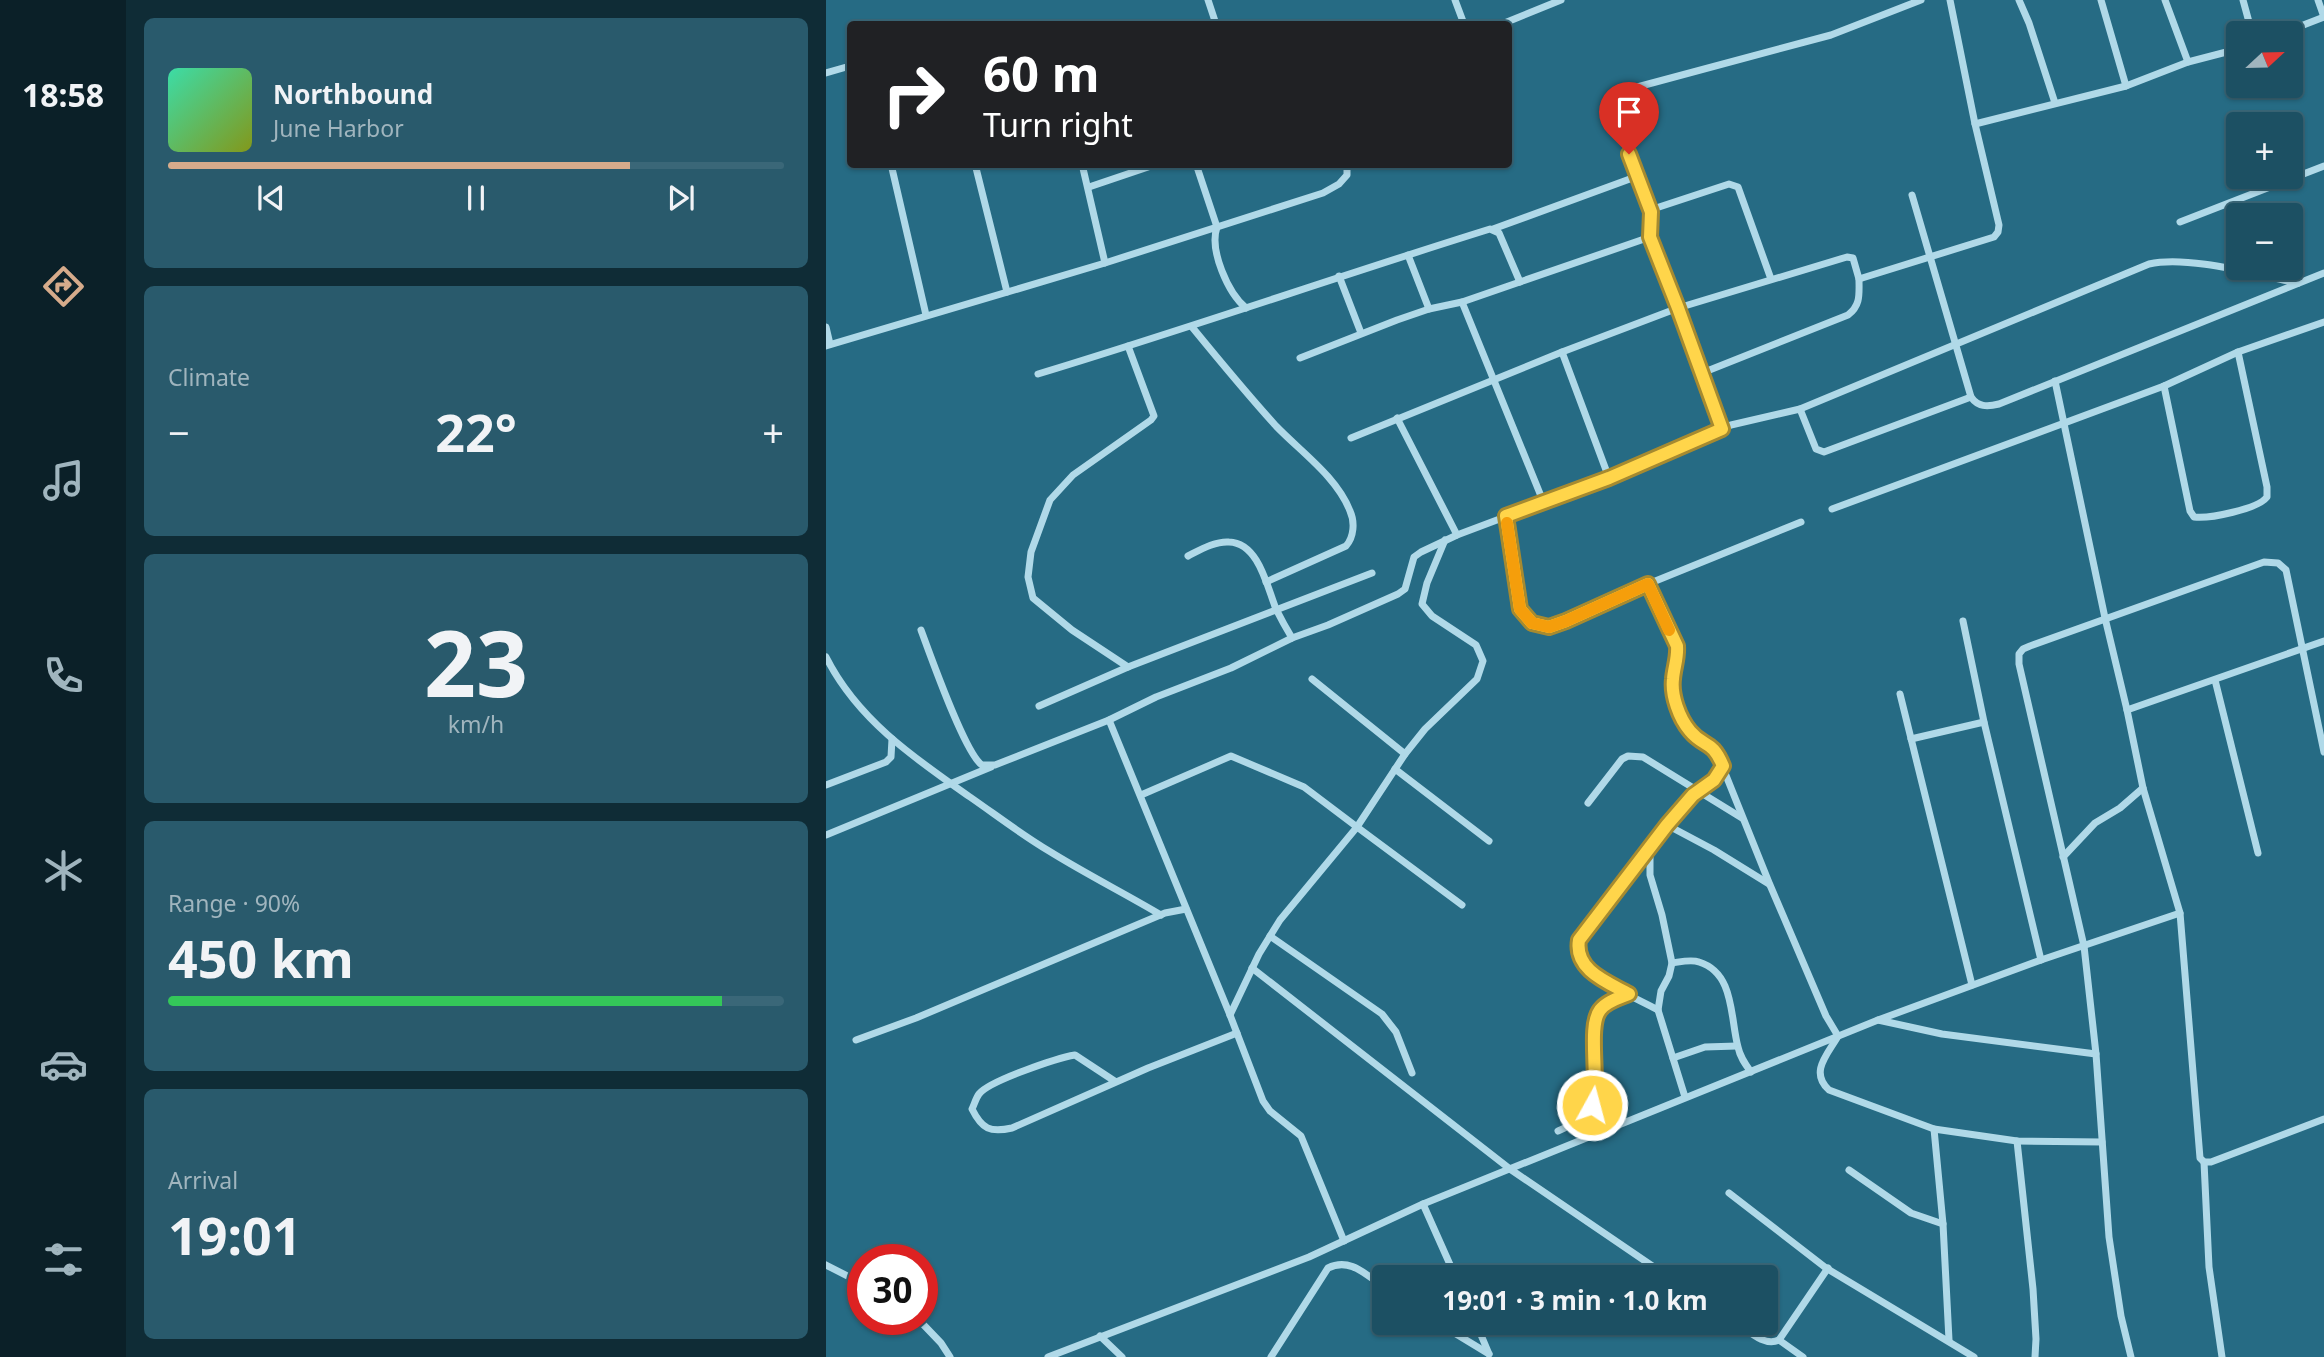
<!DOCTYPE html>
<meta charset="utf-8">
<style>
:root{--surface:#1c5063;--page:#295a6c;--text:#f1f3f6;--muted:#a0b5be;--line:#3a6778;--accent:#d6ab8b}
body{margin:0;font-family:"Noto Sans",sans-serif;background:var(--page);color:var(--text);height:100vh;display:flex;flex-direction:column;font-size:26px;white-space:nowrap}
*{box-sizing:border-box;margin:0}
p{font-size:23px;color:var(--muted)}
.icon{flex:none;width:38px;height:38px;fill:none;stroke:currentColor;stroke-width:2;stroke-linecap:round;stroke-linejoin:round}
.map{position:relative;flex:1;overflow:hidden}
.details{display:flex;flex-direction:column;gap:18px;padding:18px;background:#0f2c36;width:700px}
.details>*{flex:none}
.top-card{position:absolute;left:21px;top:21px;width:665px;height:147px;border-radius:7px;box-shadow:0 2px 5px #0004,0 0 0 2px var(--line);background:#202124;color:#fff;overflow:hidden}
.needle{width:46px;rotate:68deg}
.controls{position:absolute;left:1400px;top:21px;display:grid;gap:14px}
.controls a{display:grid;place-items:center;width:77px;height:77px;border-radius:7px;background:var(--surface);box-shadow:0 2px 5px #0004,0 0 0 2px var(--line);font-size:35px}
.speed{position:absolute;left:21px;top:1244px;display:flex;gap:14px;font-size:35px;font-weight:700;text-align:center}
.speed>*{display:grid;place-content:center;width:91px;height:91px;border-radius:50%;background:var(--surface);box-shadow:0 2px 5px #0004,0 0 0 2px var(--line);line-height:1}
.speed .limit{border:10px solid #d22;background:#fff;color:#111}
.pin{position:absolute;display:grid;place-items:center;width:60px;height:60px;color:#fff;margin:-72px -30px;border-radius:50% 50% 50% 0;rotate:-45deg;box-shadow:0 0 7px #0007}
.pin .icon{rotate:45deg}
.me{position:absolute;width:77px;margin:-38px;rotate:7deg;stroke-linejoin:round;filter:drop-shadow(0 0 5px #0008)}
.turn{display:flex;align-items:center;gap:24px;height:147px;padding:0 21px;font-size:32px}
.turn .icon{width:91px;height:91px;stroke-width:2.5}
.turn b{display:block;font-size:49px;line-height:60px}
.big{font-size:52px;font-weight:700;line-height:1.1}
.details .widget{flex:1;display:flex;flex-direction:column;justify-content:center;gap:10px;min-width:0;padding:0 24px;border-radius:10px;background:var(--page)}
.details .dial{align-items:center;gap:0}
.dial b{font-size:91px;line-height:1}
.song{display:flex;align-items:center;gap:21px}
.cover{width:84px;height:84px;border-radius:10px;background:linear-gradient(135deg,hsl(160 70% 55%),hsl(70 70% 35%))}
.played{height:7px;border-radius:4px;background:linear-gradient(90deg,var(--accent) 75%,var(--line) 75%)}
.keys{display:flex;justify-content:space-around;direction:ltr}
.heat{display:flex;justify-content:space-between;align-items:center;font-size:38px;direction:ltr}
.charge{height:10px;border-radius:5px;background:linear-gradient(90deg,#34c759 90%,var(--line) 0)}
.trip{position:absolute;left:546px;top:1265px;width:406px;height:70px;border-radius:7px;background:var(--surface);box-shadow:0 2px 5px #0004,0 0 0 2px var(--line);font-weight:700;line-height:70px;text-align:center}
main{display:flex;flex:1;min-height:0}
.tabs{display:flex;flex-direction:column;width:126px;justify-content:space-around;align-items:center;background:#0b2028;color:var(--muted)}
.tabs .icon{width:49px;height:49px}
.tabs .selected{color:var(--accent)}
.tabs b{font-size:32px;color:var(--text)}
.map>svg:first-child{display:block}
</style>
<main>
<nav class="tabs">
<b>18:58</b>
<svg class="icon selected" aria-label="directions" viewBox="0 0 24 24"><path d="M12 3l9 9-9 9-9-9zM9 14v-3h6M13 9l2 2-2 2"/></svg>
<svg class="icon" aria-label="music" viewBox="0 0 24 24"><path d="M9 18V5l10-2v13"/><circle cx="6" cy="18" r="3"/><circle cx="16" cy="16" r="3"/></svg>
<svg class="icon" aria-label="phone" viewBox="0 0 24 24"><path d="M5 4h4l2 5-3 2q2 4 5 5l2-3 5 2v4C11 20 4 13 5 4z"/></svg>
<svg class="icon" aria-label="climate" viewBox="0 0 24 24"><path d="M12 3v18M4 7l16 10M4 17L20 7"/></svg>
<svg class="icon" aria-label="car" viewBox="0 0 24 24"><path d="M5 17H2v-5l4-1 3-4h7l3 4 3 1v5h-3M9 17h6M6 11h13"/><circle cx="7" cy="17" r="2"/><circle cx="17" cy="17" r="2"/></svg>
<svg class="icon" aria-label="filters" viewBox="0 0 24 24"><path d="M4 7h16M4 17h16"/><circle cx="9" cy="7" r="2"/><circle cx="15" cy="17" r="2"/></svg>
</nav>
<section class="details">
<div class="widget">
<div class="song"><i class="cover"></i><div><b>Northbound</b><p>June Harbor</p></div></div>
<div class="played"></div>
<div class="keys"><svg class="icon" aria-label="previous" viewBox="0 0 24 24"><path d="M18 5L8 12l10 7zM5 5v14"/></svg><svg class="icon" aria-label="pause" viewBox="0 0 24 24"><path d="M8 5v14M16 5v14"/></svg><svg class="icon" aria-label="next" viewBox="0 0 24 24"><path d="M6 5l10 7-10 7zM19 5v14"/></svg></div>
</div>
<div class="widget"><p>Climate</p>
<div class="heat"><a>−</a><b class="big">22°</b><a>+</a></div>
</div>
<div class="widget dial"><b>23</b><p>km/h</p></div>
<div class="widget"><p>Range · 90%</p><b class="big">450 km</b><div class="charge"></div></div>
<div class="widget"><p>Arrival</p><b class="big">19:01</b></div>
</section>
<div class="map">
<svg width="1498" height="1357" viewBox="0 0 1498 1357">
<rect width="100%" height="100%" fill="#266b84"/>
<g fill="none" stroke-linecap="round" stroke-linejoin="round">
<g stroke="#b0d9e8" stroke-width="7">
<path d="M 382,0 L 390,24"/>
<path d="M 629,0 L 638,24"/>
<path d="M 1193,0 L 1203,23 L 1229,103"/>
<path d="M 1275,0 L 1300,86"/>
<path d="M 1339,0 L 1362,62"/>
<path d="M 1417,0 L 1426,33"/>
<path d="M 1492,0 L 1498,17"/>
<path d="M 676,24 L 735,0"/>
<path d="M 1457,33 L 1498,17"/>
<path d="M 0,73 L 24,66"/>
<path d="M 1149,124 L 1300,86 L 1362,62 L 1412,49"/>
<path d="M 65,164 L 100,315"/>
<path d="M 149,164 L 181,292"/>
<path d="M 370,164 L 391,227 C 383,250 402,293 420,308"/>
<path d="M 263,187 L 331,164"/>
<path d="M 1086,195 L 1145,397 C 1152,407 1161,407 1173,404 L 1498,273"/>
<path d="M 824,210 L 903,184 L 912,187 L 945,279"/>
<path d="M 1354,222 L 1498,166"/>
<path d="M 667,229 L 812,176"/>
<path d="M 582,255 L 603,309"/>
<path d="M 279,263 L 497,193 L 513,184 L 521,175 L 521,164"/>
<path d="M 513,276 L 535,333"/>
<path d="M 636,302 L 717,501"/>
<path d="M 0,327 L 4,344"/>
<path d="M 366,327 C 393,360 421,394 450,426 C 475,452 511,477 524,511 C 529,522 528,537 520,546 L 440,582"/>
<path d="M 0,346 L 279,263 L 256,164"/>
<path d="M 736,352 L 783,478"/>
<path d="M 474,358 L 571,320 L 603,309 L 636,302 L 824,237"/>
<path d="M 876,373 L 1022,315 C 1035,305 1033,294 1033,279"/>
<path d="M 212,374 C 364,328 513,276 664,229 L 673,233 L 694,282"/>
<path d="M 1229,381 L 1279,618 L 1301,710 L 1317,788 L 1354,913 L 1374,1158 L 1378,1162 L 1385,1162 L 1498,1119"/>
<path d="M 1338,386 L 1364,511 L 1368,517 C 1383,519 1432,509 1441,497 L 1441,487 L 1412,352"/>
<path d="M 974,409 L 990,449 L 998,452 L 1145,397"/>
<path d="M 571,418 L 631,535"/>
<path d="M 896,429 L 852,308 L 824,237 L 824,210 L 787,110 L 786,102 L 795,92 L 800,90 L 1005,35 L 1095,0"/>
<path d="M 525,438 L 736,352 L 852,308 L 1021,257 L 1027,258 L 1033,279 L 1168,237 L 1172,232 L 1173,225 L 1149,124 L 1124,0"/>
<path d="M 1006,509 L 1338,386 L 1412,352 L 1498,322"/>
<path d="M 680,516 L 694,609 L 706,623 L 723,627 L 740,622 L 822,584 L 975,522"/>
<path d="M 619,540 L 601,583 L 596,604 L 606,616 L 650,645 L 657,661 L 651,679 L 599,729 L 579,754 L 531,827 L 636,905"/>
<path d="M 362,556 C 374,550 389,541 403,542 C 433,543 441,587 450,609 C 455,619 460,628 466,638"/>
<path d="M 822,584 L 851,646 C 852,658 848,667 847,679 C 846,695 854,720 865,732 C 873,740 885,743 891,753 L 944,885 L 1000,1016 L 1012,1036 C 1002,1054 983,1072 1003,1090 L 1108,1129 L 1191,1141 L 1276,1142"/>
<path d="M 1137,621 L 1158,722 L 1215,960"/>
<path d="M 95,630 C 104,654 139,754 156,765 L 169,765 L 283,720 L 330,697 L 405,668 L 466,638 L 502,625 L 572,594 L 579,589 L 588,557 L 595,552 L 631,535 L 783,478 L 905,425 L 974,409 L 1323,264 C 1363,255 1430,275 1472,283"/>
<path d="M 0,657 C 31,719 88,758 144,797 C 170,815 196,835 223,851 C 260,874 298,893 335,915"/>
<path d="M 302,667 L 546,573"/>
<path d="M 486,679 L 579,754"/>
<path d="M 1389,680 L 1432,853"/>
<path d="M 1074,694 L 1146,985"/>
<path d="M 213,706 L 302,667 L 246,630 L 207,598 L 202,577 L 205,552 L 224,500 L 247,475 L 325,420 L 328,416 L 302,346"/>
<path d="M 1301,710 L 1498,641"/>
<path d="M 283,720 L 404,1015 L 437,1101 L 444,1111 L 475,1136 L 518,1241"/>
<path d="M 1085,739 L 1158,722"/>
<path d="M 569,769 L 663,841"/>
<path d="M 0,785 L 60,762 L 65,757 L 66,739"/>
<path d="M 315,795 L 405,756 L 478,787 L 531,827 L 454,920 L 433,954 L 404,1015"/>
<path d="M 762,803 L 796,759 L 802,756 L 817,757 L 916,818"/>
<path d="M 841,825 L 888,850 L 943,884"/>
<path d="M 0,835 L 165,767"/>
<path d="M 824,846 L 824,875 L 836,915 L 846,963 L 843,976 L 835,991 L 832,1010 L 859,1097"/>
<path d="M 1237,857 L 1269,823 L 1294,808 L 1317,788"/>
<path d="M 444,936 L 556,1014 L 570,1032 L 586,1073"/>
<path d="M 846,963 C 854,962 865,959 873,962 C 909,973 904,1018 912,1047 C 914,1057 919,1064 925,1072"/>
<path d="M 426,968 L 684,1169 L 844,1278"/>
<path d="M 832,1010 C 812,999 774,983 759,967 C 752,959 751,950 753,940 L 841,825 L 867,795 L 888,781 L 896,766"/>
<path d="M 1052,1020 L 1116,1034 L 1270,1054"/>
<path d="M 30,1040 L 90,1018 L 339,913 L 360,909"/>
<path d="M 847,1058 L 879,1047 L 911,1046"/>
<path d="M 290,1082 L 249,1055 C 231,1058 163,1081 153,1094 C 150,1098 148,1105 146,1109 C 156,1129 164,1133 186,1128 L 322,1068 L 411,1033"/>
<path d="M 1108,1129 L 1117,1224 L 1123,1340"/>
<path d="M 732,1131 C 787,1108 764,1075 768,1029 C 769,1022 770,1015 775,1009 C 781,1001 794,998 803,994"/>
<path d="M 1191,1141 L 1207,1289 L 1210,1339 L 1209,1357"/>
<path d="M 1378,1162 L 1383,1267 L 1396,1357"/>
<path d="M 1023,1170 L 1085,1213 L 1117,1224"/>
<path d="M 903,1193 L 1000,1268 L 1148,1357"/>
<path d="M 597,1204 L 630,1278"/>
<path d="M 0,1265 L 37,1284"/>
<path d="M 93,1320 L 115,1343 L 124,1357"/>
<path d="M 612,1323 L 663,1354"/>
<path d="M 650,1323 L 663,1354"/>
<path d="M 911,1323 C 923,1331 938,1347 953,1340 L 1002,1268"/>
<path d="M 274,1336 L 296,1357"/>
<path d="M 953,1340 L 977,1357"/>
<path d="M 222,1357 L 483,1257 L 597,1204 L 1052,1020 L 1215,960 L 1354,913"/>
<path d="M 445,1357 L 502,1268 C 524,1257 540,1275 558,1287"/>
<path d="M 1305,1357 L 1295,1316 L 1283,1237 L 1270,1054 L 1258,946 L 1193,664 L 1193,654 L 1197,649 L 1204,646 L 1438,562 L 1452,563 L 1460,570 L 1498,752"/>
</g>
</g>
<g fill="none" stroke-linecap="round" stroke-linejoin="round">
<defs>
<path id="route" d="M 766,1105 C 774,1079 761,1027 774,1010 C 781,1001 793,998 803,994 C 781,982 748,970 753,940 L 841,825 L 867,795 L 888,780 L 897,766 C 886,739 878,748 864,731 C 853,718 845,695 847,679 C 848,667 852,658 851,646 L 822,584 L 740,621 L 723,627 L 706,623 L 694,609 L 680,516 L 783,478 L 896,429 L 852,308 L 824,237 L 825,212 L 803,154"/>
</defs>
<use href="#route" stroke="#a68a30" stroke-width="18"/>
<use href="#route" stroke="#ffd54a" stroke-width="12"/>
<path stroke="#f59e0b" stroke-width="12" d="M 681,523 L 694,609 L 706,623 L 723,627 L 740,621 L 822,584 L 843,630"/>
</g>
</svg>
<div class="controls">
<a><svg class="needle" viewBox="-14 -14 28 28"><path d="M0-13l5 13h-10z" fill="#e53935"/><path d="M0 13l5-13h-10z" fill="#a0b5be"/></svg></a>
<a>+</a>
<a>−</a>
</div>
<div class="speed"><div class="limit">30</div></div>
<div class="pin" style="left:803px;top:154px;background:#d93025"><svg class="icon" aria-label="arrive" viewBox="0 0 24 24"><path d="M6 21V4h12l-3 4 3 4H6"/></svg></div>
<svg class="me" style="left:766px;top:1105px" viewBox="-20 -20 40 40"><circle r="17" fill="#ffd54a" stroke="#fff" stroke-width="3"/><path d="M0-11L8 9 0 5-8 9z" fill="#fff"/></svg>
<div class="trip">19:01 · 3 min · 1.0 km</div>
<div class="top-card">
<div class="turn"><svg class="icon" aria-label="right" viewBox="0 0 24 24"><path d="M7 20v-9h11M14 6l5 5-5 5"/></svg><div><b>60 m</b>Turn right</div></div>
</div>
</div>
</main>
